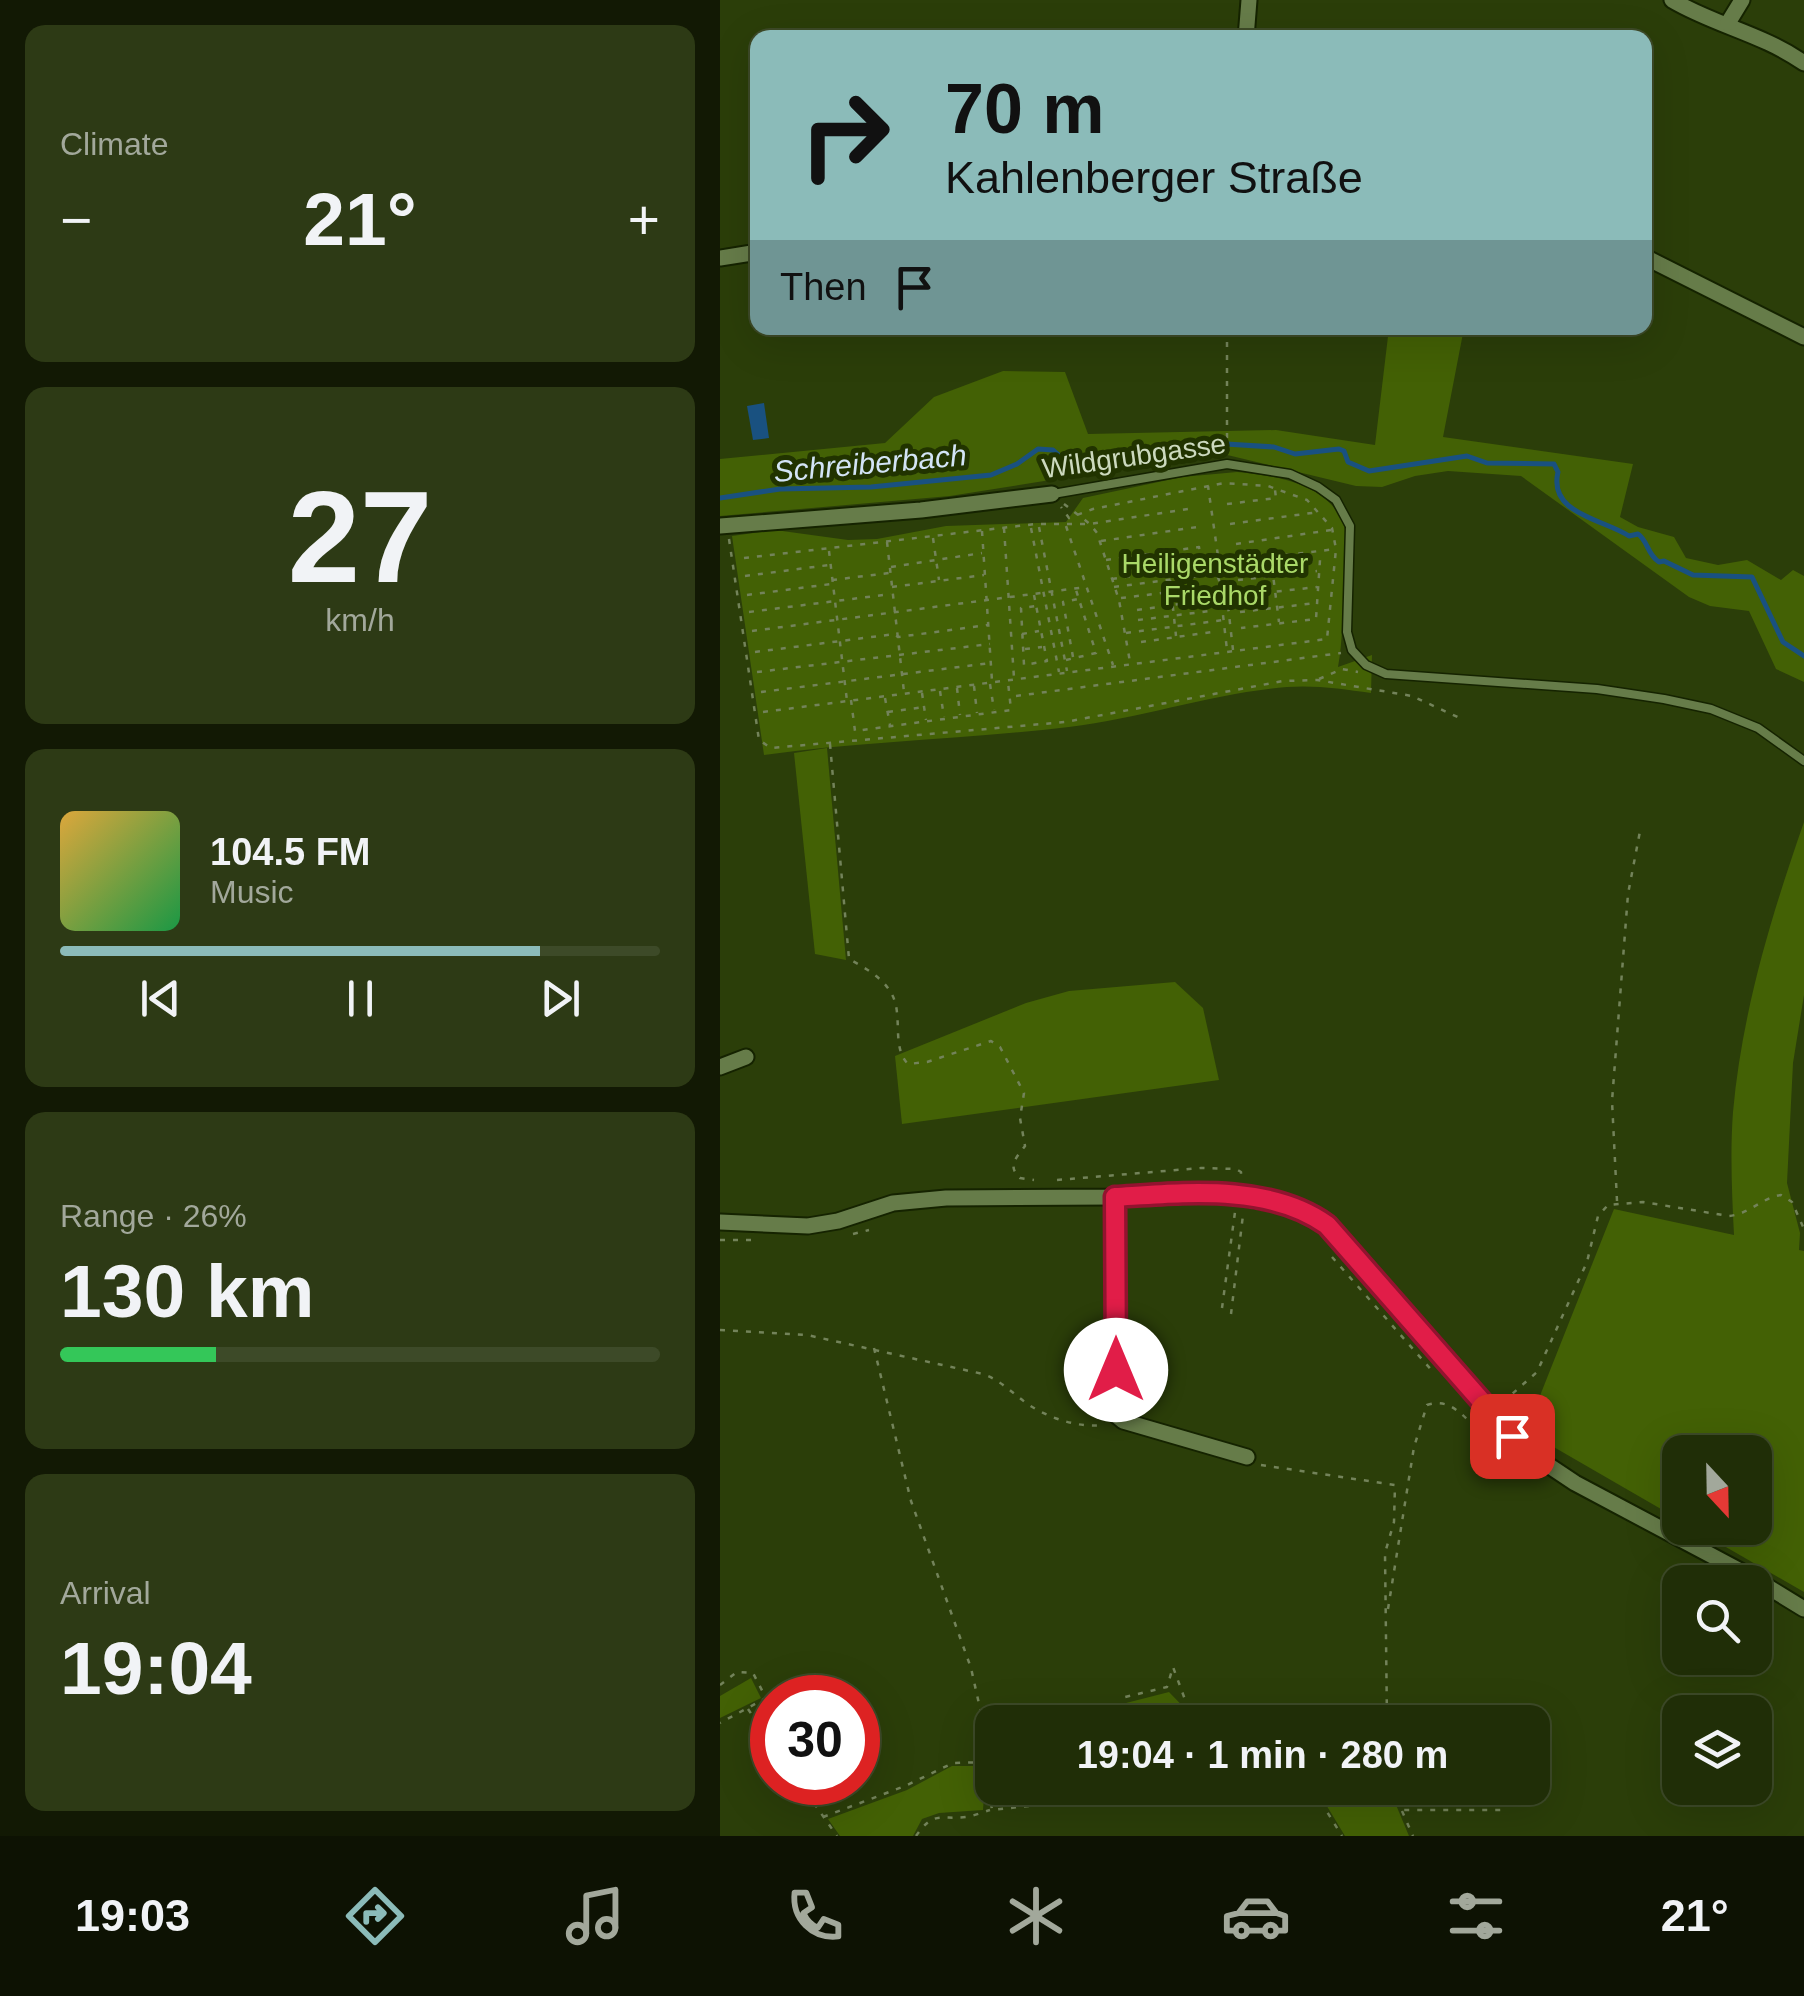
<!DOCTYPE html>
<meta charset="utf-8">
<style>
:root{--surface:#202e07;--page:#2d3a15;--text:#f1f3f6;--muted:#a2a89b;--line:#3d4a28;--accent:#8bbbb9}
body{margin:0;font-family:Helvetica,sans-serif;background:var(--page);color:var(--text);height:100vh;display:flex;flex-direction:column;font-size:38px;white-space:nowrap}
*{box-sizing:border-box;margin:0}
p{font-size:32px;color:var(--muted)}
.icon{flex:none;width:55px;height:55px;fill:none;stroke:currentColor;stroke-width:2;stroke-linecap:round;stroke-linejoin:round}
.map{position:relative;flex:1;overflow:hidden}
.drawer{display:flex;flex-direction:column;gap:25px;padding:25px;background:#121904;width:720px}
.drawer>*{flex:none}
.hud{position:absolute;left:30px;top:30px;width:902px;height:305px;border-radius:20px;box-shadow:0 10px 40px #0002,0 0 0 2px var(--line);background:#8bbbb9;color:#111;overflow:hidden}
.needle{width:65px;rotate:158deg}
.fabs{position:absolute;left:942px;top:1435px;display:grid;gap:20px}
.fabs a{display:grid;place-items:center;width:110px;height:110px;border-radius:20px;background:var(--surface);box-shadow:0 10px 40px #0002,0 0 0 2px var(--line);font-size:50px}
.speed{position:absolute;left:30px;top:1675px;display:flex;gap:20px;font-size:50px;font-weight:700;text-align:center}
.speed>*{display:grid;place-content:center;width:130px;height:130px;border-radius:50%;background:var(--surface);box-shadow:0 10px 40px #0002,0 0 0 2px var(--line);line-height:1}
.speed .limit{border:15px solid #d22;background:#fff;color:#111}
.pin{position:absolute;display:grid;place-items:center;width:85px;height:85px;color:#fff;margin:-42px;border-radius:20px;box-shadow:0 5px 15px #0006}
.me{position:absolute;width:110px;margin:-55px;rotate:0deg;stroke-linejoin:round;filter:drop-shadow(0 0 8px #0008)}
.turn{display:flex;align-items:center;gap:35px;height:210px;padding:0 30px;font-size:45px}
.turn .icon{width:130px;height:130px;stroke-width:2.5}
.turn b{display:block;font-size:70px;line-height:85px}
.then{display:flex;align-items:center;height:95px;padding:0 30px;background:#0003;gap:20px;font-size:38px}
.big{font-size:75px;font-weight:800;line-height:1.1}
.drawer .widget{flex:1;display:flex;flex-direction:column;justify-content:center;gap:15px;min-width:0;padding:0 35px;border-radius:20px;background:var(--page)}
.drawer .dial{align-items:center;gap:0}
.dial b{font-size:130px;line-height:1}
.song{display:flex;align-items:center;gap:30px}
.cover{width:120px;height:120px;border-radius:15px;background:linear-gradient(135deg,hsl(40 70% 55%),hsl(140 70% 35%))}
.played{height:10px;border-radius:5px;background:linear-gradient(90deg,var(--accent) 80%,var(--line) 80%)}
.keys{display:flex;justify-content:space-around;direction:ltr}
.heat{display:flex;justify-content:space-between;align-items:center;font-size:55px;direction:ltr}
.charge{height:15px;border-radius:8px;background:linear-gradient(90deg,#34c759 26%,var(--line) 0)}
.trip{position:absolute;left:255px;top:1705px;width:575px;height:100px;border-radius:20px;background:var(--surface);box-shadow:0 10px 40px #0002,0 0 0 2px var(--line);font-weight:800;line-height:100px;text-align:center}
.dock{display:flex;height:160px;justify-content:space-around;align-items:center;background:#0d1203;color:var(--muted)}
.dock .icon{width:70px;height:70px}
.dock .current{color:var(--accent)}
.dock b{font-size:45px;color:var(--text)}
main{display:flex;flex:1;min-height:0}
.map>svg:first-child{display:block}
</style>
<main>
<section class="drawer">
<div class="widget"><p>Climate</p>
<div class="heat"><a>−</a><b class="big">21°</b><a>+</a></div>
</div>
<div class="widget dial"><b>27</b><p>km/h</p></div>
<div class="widget">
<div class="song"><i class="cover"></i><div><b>104.5 FM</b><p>Music</p></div></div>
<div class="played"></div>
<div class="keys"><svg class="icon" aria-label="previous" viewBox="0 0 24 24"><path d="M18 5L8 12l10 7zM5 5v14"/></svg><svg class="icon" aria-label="pause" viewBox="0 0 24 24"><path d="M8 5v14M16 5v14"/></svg><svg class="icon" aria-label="next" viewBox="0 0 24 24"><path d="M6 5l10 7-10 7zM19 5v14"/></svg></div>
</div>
<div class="widget"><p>Range · 26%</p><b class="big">130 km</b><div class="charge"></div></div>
<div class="widget"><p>Arrival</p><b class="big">19:04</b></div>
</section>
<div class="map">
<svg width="1084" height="1836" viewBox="0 0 1084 1836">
<rect width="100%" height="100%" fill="#2b3e09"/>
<g fill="#436105">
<path d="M 669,328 L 744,328 L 723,437 L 913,464 L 900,517 L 918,527 L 954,537 L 966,558 L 998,565 L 1027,560 L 1061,580 L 1073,570 L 1084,576 L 1084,682 L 1056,669 L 1029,611 L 990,606 L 969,597 L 801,476 L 728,471 L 695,476 L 662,487 L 636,486 L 499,453 L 230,496 L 0,516 L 0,459 L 165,443 L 214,397 L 283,371 L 345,372 L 368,434 L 556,430 L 655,445 Z"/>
<path d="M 517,472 C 558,476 615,484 626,533 C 630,549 625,571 624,588 C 622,614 623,641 618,667 L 652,655 L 651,693 C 623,689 596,685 567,687 C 493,693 423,718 349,727 C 247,739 145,741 44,755 L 12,536 L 55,530 L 128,540 L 157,539 L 226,526 L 346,522 L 363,498 L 462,477 Z"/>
<path d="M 107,748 L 126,960 L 95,954 L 74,753 Z"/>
<path d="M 1084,822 L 1084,995 L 1073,1063 L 1067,1183 L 1080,1233 L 1079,1250 L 1084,1251 L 1084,1592 L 973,1528 L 1035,1528 L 1035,1452 L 960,1452 L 960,1520 L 806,1431 L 894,1209 L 1014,1235 C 1012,1195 1010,1153 1013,1112 C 1022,1012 1051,917 1084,822 Z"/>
<path d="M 455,982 L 483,1008 L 499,1080 L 182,1124 L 175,1056 L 306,1003 L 349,991 Z"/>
<path d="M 31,1678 L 41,1698 L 0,1718 L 0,1696 Z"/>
<path d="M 449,1692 L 478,1722 L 461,1722 L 458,1719 L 449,1722 L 403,1722 L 406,1703 Z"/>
<path d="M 232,1766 L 266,1766 L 263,1810 L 219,1813 L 202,1819 L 193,1836 L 120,1836 L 108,1819 L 187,1790 Z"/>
<path d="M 596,1788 L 669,1788 L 689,1836 L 625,1836 Z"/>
</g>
<path fill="#195180" d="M 44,403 L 49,438 L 33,440 L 27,406 Z"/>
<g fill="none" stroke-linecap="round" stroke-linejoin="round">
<path stroke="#195180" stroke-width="5" d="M 0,498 L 60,489 L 151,487 L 271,475 L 297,464 L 318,449 L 333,450 L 343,459 L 372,463 L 490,443 L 554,447 L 575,454 L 619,449 L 624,451 L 628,462 L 649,471 L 747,456 L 767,463 L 834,464 L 838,472 C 828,514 883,519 909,536 L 918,534 C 928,541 927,554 939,562 L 944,561 L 973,575 L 1032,577 L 1063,642 L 1084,656"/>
<defs>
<path id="lane" d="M 333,494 L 507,464 L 570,474 L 598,487 L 616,500 L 630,526 L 627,632 L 632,650 L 646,665 L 666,674 L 877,689 L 944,699 L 991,709 L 1038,728 L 1084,761"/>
<g id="street">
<path d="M 952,0 C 994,25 1043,34 1084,63"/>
<path d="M 1008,23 L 1022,0"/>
<path d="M 526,38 L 529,0"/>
<path d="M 925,257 L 1084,337"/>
<path d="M 0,258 L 38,252"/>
<path d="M 0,526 L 201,510 L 332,494"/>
<path d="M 0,1067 L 26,1057"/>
<path d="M 395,1197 L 397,1416 L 403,1421 L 527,1457"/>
<path d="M 0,1222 L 88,1226 L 118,1221 L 173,1203 L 226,1198 L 395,1197 L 492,1192 L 573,1207 L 598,1218 L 617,1234 L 771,1414 L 810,1453 L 855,1483 L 1030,1576 L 1084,1609"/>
</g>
</defs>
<use href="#lane" stroke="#152300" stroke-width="11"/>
<use href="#street" stroke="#152300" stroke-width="19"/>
<g stroke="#73835a" stroke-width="2.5" stroke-dasharray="5 8" stroke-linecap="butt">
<path d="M 507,451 L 507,328"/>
<path d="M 344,504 L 370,524 L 377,533 L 399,600 L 410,662"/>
<path d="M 507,504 L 556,498 L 555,490"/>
<path d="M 510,524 L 599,512"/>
<path d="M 346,526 L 393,665"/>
<path d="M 319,527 L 347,671"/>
<path d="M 284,528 L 294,678"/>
<path d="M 311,528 L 339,672"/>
<path d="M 262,531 L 272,681"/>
<path d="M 213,538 L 219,580"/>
<path d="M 9,539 L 39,740 L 51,748 L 345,722 L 563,681 L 597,680 L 692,696 L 744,720"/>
<path d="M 381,541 L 477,527"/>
<path d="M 167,542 L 184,692"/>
<path d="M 516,544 L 611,530"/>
<path d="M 109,551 L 127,701"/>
<path d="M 24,558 L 316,524 L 370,524 L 474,508"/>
<path d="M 386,560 L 479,547 L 481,564"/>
<path d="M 492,565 L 499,580 L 507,650"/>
<path d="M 171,567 L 262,553"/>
<path d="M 552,567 L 559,622"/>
<path d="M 25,576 L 109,565"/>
<path d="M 392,579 L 499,563 L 488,486"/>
<path d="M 112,580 L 169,573"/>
<path d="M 450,580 L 456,636"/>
<path d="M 518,580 L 597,571"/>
<path d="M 172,587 L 264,575"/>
<path d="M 394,587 L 600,560 L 596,619 L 521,628"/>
<path d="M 27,595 L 111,584"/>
<path d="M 314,595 L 327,661 L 304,665 L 301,608 L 316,606"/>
<path d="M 518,596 L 597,587"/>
<path d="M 401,598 L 484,588"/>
<path d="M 417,610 L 488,600"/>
<path d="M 29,612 L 171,594"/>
<path d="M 520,612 L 596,603"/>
<path d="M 418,620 L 490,611"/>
<path d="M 32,631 L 366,587"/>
<path d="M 406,633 L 503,620"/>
<path d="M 302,634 L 319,631"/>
<path d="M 421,642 L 492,632"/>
<path d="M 305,649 L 322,647"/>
<path d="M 513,650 L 504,570 L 499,563 L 616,549"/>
<path d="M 35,652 L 175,634 L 178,637 L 268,625"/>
<path d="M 353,657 L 343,602 L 358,599"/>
<path d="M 346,660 L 376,653 L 356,590"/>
<path d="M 37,672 L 270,644"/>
<path d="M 599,679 L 622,669 L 638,672"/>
<path d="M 270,684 L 274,710"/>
<path d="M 254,686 L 257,713"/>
<path d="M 237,688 L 240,715"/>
<path d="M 220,691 L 224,717"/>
<path d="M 41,692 L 271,663"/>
<path d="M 202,693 L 206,720"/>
<path d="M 296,696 L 621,653"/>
<path d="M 165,698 L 170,725"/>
<path d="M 131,700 L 135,731 L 291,710 L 288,682"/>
<path d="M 43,712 L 607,639 L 616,549 L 612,528 L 587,500 L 548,486 L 504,483 L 373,509 L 349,518 L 341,507"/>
<path d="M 168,712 L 204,707"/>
<path d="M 110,744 L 129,959 C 147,969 169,981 175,1002 C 181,1022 173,1049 188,1064 L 207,1062 L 271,1041 L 280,1047 L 304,1093 L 300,1118 L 305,1146 C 296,1158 287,1166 300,1178 L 314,1180"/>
<path d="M 337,1180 L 481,1168 L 516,1169 L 521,1172 L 521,1179"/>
<path d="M 897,1201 L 892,1101 L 908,894 L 921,826"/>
<path d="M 133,1234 L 149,1230"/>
<path d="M 0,1240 L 31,1240"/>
<path d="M 612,1257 L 715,1374"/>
<path d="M 502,1308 L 515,1212"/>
<path d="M 511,1314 L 523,1215"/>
<path d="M 0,1330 L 87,1335 L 263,1374 C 282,1381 293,1394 309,1405 C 331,1419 359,1428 384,1425"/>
<path d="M 154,1348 L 191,1501 L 251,1668 L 272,1762"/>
<path d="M 783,1402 L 817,1372 L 867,1262 L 878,1216 L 888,1205 L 923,1202 L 1009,1216 C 1030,1214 1041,1198 1061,1195 L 1072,1202 L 1084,1229"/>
<path d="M 541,1465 L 675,1485 L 674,1522 L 665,1553 L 667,1722"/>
<path d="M 668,1609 L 694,1447 L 707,1405 C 738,1394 754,1435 778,1446"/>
<path d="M 0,1685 L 17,1672 L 33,1673 L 46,1698 L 0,1723"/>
<path d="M 28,1709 L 52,1745"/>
<path d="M 399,1722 L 405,1697 L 447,1687 L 453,1667 L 467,1705 L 484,1722"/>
<path d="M 79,1782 L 117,1836"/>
<path d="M 506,1788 L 513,1796 L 548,1788"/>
<path d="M 556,1788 L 593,1789 L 622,1836"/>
<path d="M 673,1788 L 682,1810 L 786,1810"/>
<path d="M 682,1811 L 693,1836"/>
<path d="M 103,1817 L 185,1786 L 233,1763 L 271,1762 L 267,1775 L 272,1810 L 382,1798"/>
<path d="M 196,1836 C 214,1810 220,1820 246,1817 C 254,1816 263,1812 270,1810"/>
</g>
<use href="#lane" stroke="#667c49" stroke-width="8"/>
<use href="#street" stroke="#667c49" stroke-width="15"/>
</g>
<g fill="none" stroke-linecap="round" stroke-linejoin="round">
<defs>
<path id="route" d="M 396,1370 L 395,1197 C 462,1193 549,1183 607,1225 L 792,1436"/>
</defs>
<use href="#route" stroke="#92132f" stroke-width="25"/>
<use href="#route" stroke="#e11d48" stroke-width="18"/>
</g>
<g text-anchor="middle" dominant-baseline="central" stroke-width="10" stroke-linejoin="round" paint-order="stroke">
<g font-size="28" fill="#ccd9be" stroke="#213300">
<text transform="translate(414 456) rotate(-8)">Wildgrubgasse</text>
</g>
<g font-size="28" fill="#aad968" stroke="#213300">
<text x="495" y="563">Heiligenstädter<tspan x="495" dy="32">Friedhof</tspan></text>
</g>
<g font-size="30" font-style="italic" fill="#d3e4f6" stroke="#213300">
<text transform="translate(150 463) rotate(-5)">Schreiberbach</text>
</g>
</g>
</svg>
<div class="fabs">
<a><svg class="needle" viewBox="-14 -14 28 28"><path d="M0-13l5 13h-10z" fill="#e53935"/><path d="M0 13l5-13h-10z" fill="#a2a89b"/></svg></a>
<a><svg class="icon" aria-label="search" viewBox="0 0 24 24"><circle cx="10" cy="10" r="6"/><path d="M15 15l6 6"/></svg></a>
<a><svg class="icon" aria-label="layers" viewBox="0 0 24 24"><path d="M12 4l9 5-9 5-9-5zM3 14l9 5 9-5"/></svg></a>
</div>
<div class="speed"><div class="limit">30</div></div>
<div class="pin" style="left:792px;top:1436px;background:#d93025"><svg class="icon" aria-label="arrive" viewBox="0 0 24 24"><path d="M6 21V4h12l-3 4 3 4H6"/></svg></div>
<svg class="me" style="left:396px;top:1370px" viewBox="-20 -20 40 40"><circle r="19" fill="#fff"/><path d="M0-13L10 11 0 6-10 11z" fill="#e11d48"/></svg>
<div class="trip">19:04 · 1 min · 280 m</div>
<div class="hud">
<div class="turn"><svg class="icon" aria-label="right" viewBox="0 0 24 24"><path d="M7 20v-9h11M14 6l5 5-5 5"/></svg><div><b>70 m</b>Kahlenberger Straße</div></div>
<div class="then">Then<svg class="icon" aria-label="arrive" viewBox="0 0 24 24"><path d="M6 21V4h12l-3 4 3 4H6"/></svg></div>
</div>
</div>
</main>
<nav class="dock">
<b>19:03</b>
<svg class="icon current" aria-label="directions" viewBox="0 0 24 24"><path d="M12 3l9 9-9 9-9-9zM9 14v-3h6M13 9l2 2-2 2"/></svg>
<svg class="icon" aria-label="music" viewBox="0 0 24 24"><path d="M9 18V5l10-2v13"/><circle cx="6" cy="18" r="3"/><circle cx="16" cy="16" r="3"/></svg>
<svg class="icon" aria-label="phone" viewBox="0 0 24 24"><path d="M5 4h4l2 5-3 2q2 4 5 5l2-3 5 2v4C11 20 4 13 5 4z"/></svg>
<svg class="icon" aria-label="climate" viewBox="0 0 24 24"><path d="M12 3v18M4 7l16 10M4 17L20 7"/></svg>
<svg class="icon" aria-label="car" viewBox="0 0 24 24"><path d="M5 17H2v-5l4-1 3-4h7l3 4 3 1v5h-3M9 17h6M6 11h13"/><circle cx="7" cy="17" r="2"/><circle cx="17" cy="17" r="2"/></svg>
<svg class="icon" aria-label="filters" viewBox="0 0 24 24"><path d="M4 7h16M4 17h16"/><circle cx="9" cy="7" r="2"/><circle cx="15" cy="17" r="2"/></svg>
<b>21°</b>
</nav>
